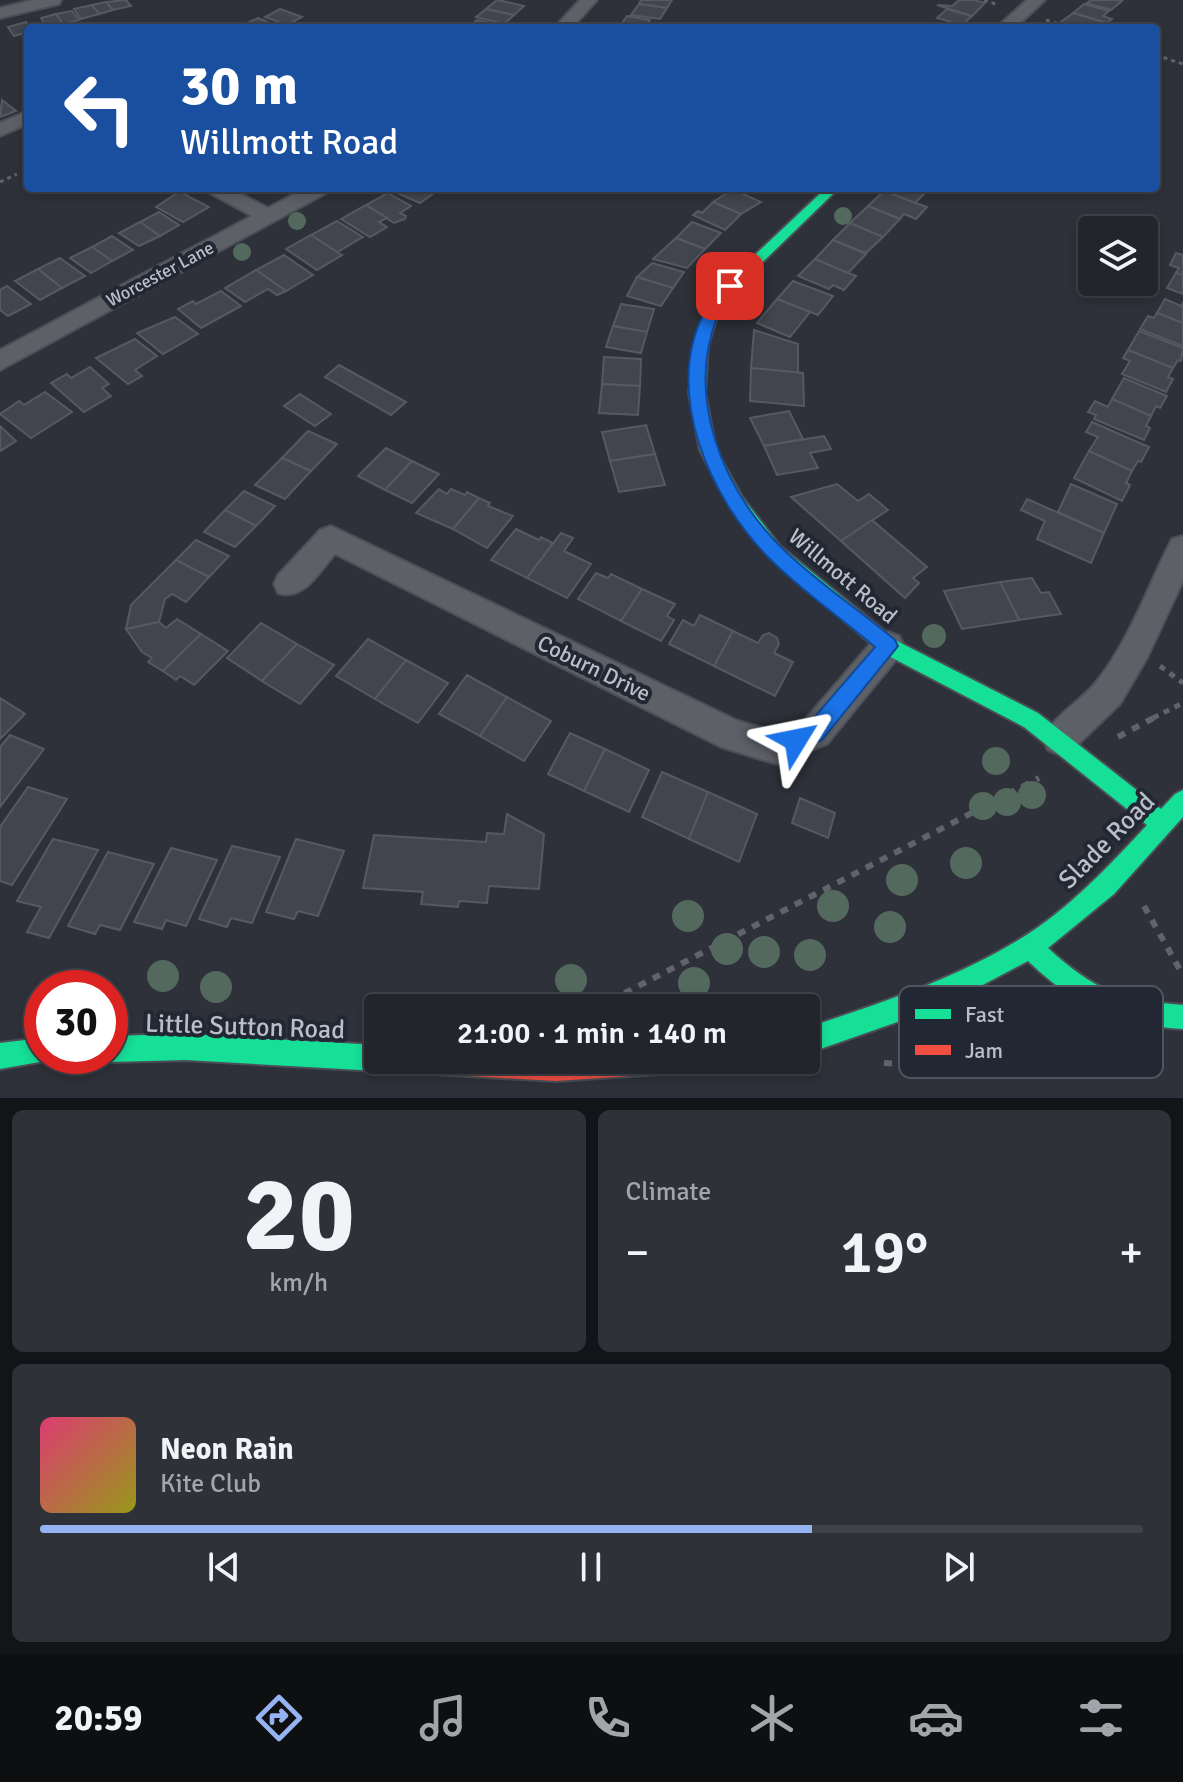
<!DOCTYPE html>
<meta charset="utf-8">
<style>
:root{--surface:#22252b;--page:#2e3137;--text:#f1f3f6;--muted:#a2a5a9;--line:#3f4247;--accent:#95b2f1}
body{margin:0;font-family:Signika,sans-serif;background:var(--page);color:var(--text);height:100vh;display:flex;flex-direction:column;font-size:30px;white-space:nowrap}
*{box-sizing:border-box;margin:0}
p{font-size:26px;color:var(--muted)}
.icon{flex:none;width:44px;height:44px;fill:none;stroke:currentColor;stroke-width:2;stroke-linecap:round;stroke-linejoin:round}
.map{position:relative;height:1098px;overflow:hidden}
.side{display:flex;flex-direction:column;gap:12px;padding:12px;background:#131418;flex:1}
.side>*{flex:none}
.top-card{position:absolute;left:24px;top:24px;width:1136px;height:168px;border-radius:8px;box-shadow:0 4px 12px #0003,0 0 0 2px var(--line);background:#1a4fa0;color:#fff;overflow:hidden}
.fabs{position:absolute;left:1078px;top:216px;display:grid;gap:16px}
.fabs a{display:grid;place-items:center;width:80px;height:80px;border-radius:8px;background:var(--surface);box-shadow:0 4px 12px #0003,0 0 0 2px var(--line);font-size:40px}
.speed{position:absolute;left:24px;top:970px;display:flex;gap:16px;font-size:40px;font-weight:700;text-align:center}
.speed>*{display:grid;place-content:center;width:104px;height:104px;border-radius:50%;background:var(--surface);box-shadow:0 4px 12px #0003,0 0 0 2px var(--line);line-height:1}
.speed .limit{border:12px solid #d22;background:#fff;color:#111}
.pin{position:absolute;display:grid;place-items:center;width:68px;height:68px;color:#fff;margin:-34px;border-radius:16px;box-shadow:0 4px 12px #0006}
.me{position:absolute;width:88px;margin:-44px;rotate:55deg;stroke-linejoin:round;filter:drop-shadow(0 0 6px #0008)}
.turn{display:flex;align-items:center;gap:28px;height:168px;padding:0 24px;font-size:36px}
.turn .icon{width:104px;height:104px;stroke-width:2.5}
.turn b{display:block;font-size:56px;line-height:68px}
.big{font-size:60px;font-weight:600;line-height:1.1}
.side .widget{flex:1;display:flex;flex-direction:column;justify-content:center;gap:12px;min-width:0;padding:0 28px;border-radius:12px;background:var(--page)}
.side .dial{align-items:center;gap:0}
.dial b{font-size:104px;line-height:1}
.song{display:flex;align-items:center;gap:24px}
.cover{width:96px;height:96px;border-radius:12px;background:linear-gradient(135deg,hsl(340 70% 55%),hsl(60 70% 35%))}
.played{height:8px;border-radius:4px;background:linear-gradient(90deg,var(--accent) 70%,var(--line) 70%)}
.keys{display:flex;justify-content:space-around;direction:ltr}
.heat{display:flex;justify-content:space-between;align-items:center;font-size:44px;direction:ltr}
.side .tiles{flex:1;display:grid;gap:12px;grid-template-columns:1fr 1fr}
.widget:last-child{grid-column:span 2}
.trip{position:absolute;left:364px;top:994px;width:456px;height:80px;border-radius:8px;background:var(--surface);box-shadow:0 4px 12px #0003,0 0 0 2px var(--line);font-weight:600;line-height:80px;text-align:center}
.dock{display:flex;height:128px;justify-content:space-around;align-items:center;background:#0e0f11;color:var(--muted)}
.dock .icon{width:56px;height:56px}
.dock .on{color:var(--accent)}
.dock b{font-size:36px;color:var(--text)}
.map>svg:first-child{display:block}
</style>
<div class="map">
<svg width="1183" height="1098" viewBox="0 0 1183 1098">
<rect width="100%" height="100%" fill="#2e3139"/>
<g fill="#42454d" stroke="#565961" stroke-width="2">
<path d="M 126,0 L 131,6 L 113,10 L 106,2 Z"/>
<path d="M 497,0 L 498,0 L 524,6 L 514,15 L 486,9 Z"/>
<path d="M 641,0 L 672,0 L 667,8 L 639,4 Z"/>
<path d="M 959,0 L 973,0 L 985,3 L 972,16 L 937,5 L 952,6 Z"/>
<path d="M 1091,0 L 1117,0 L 1122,1 L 1111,10 L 1087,3 Z"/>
<path d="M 106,2 L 113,10 L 99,14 L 92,5 Z"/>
<path d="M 639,4 L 667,8 L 660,19 L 631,15 Z"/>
<path d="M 1084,4 L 1109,11 L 1103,16 L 1112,19 L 1107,23 L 1073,13 Z"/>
<path d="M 92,5 L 99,14 L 81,19 L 74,9 Z"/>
<path d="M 280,9 L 302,17 L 287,25 L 265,17 Z"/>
<path d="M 486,9 L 514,15 L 504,24 L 476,17 Z"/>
<path d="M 947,9 L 972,16 L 962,25 L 937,18 Z"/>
<path d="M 72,11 L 79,20 L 63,24 L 56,14 Z"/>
<path d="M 1073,13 L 1107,23 L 1103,27 L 1095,25 L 1091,28 L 1079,28 L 1061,22 Z"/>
<path d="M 56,14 L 63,24 L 47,28 L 41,18 Z"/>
<path d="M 627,16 L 650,20 L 647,25 L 656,26 L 619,27 Z"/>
<path d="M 258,18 L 279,27 L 239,27 Z"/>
<path d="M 477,20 L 503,26 L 459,28 L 463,24 L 470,26 Z"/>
<path d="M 26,22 L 30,28 L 28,32 L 14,36 L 8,27 Z"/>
<path d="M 2,100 L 16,111 L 0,117 Z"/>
<path d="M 401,188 L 438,188 L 440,189 L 420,203 L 395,192 Z"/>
<path d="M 887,188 L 930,188 L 915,203 L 884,191 Z"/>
<path d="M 730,191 L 739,192 L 761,202 L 741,214 L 713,202 Z"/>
<path d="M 884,191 L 915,203 L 927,207 L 916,219 L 904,214 L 900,219 L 868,206 Z"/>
<path d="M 177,193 L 182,193 L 209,207 L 183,222 L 156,207 Z"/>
<path d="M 388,193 L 411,206 L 400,213 L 406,216 L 405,219 L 394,223 L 366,205 Z"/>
<path d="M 713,202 L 741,214 L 725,230 L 693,215 L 698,211 L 702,213 Z"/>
<path d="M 366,205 L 387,218 L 379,222 L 387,227 L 370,237 L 341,219 Z"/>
<path d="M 868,206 L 900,219 L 883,237 L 850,223 Z"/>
<path d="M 159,212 L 179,225 L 160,236 L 140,222 Z"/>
<path d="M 337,221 L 363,237 L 337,252 L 311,235 Z"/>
<path d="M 140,222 L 160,236 L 139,246 L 119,233 Z"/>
<path d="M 692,222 L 721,233 L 705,249 L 676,238 Z"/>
<path d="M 850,223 L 883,237 L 866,253 L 833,240 Z"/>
<path d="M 311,235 L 337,252 L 342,255 L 317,270 L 286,249 Z"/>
<path d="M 112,236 L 133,250 L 112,261 L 92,247 Z"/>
<path d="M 676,238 L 705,249 L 687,268 L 653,259 Z"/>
<path d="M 833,240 L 866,254 L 848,273 L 815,259 Z"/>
<path d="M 92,247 L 112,261 L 91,273 L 70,258 Z"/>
<path d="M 1176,253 L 1183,255 L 1183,275 L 1176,273 L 1179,268 L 1170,265 Z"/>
<path d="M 284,255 L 313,275 L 286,291 L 256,270 Z"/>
<path d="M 60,258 L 85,276 L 62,288 L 38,269 Z"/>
<path d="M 815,259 L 848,273 L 856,276 L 844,290 L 833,285 L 829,289 L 798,276 Z"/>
<path d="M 652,263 L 684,272 L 673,288 L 637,277 Z"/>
<path d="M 38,269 L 62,288 L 40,300 L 15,281 Z"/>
<path d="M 256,270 L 286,291 L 277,295 L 268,289 L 245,302 L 225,288 Z"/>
<path d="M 1176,273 L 1183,275 L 1183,294 L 1167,288 Z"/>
<path d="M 637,277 L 673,288 L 661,306 L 627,296 Z"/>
<path d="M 793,281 L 833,296 L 818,315 L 777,299 Z"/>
<path d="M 7,286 L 31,304 L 8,316 L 0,310 L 0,290 Z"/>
<path d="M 221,291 L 241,306 L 201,328 L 178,309 L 193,301 L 196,304 Z"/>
<path d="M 777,299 L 810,312 L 790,337 L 757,323 Z"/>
<path d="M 1165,299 L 1181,306 L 1183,303 L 1183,323 L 1157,313 Z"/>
<path d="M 621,304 L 654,309 L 647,332 L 613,326 Z"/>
<path d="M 1157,313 L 1183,323 L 1183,346 L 1140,329 L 1148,316 L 1154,318 Z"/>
<path d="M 175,317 L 198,334 L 163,354 L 137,333 Z"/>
<path d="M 613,326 L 647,332 L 641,353 L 606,347 Z"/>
<path d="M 754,330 L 798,344 L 798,373 L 751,368 Z"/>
<path d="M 1139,331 L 1183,348 L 1181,361 L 1178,360 L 1173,368 L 1128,350 Z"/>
<path d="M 135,339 L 157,356 L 135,370 L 142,376 L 128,384 L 96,358 Z"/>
<path d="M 1128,350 L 1173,368 L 1168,377 L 1173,379 L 1166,392 L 1122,374 L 1130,361 L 1123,358 Z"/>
<path d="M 604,357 L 641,359 L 640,386 L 602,384 Z"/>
<path d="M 339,365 L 406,402 L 391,415 L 325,377 Z"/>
<path d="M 90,367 L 109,384 L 102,388 L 111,396 L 84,412 L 51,383 L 67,374 L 71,378 Z"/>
<path d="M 751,368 L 803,373 L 804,406 L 750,401 Z"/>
<path d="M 1124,378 L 1167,396 L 1160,408 L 1156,406 L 1151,416 L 1112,399 Z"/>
<path d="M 602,384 L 640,386 L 638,415 L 599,413 Z"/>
<path d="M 45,392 L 72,412 L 31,438 L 0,414 L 19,401 L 24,405 Z"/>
<path d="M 300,394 L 331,414 L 315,426 L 284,406 Z"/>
<path d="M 1112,399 L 1151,416 L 1146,426 L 1150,428 L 1144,440 L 1094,419 L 1096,415 L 1088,412 L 1095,401 L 1108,407 Z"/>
<path d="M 789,411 L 803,439 L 764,446 L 750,418 Z"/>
<path d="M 1092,422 L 1149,447 L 1141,462 L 1138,461 L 1132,471 L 1089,451 L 1098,437 L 1086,432 Z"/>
<path d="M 646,425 L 655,454 L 610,461 L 602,432 Z"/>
<path d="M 0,426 L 16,441 L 0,451 Z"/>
<path d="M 308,431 L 337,444 L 311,471 L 282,458 Z"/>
<path d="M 824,436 L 831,449 L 810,453 L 818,468 L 777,475 L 764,446 Z"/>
<path d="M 386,448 L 412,461 L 385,490 L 358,476 Z"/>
<path d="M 1089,451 L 1132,471 L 1126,483 L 1130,485 L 1122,501 L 1074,478 Z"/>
<path d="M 655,454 L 665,485 L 619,492 L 610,461 Z"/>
<path d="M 282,458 L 311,471 L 285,499 L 255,485 Z"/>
<path d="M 412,461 L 439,474 L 412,503 L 385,490 Z"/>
<path d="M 837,484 L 858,501 L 869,494 L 888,510 L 841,541 L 791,497 Z"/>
<path d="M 1071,484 L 1117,504 L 1104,533 L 1058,512 Z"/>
<path d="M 439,489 L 447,494 L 451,489 L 465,495 L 467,492 L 479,498 L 453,529 L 416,513 Z"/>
<path d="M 244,491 L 275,506 L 256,526 L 225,510 Z"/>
<path d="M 479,498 L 490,503 L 488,506 L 513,516 L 487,548 L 453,529 Z"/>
<path d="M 1027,499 L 1104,533 L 1091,563 L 1037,539 L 1045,521 L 1021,510 Z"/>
<path d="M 225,510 L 256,526 L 235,547 L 204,532 Z"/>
<path d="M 872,520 L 927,567 L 913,578 L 919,583 L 905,598 L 841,541 Z"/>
<path d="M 516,529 L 539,540 L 541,537 L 553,543 L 527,578 L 491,560 Z"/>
<path d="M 561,533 L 573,538 L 564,551 L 591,564 L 567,598 L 527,578 Z"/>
<path d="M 196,540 L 229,556 L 209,577 L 176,560 Z"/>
<path d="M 176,560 L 209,577 L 186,602 L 172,594 L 165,599 L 159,622 L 126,629 L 131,605 Z"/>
<path d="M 596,573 L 608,578 L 611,574 L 642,589 L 621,621 L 578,599 Z"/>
<path d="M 1032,578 L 1041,593 L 1049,592 L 1061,614 L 1019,620 L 1000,582 Z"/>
<path d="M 1000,582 L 1019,620 L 962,629 L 944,591 Z"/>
<path d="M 642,589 L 675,604 L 667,616 L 674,620 L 661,641 L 621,621 Z"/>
<path d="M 700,615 L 733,631 L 714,666 L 669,644 L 683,620 L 694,626 Z"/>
<path d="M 177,619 L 201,634 L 163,671 L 148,662 L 152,658 L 142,652 L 126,629 L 159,622 L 166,628 Z"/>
<path d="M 261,623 L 297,644 L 262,681 L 227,658 Z"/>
<path d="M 733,631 L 758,643 L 763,635 L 769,633 L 777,638 L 779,644 L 774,653 L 793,662 L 775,696 L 714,666 Z"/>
<path d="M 201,634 L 228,651 L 194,685 L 180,676 L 176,680 L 163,671 Z"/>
<path d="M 368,639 L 406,660 L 375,699 L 336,676 Z"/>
<path d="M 297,644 L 334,665 L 300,704 L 262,681 Z"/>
<path d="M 406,660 L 448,683 L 418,723 L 375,699 Z"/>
<path d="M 467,675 L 507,697 L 480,736 L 439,714 Z"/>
<path d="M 507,697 L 551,721 L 524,761 L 480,736 Z"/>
<path d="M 0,698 L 25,714 L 0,739 Z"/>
<path d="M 570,733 L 605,749 L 584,791 L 548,774 Z"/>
<path d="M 10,735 L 44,749 L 0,807 L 0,747 Z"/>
<path d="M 605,749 L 649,770 L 629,812 L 584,791 Z"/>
<path d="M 662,772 L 708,792 L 689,839 L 642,817 Z"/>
<path d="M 28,787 L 67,799 L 12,885 L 0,881 L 0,827 Z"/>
<path d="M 708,792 L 757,814 L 739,862 L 689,839 Z"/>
<path d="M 800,798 L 835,813 L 828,838 L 792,823 Z"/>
<path d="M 507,814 L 544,834 L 539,889 L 489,886 L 487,903 L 459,901 L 458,907 L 421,904 L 423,892 L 363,888 L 374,835 L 486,842 L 487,833 L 504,834 Z"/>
<path d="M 53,839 L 98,850 L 49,938 L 27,932 L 41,907 L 17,901 Z"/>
<path d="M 296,839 L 344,851 L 318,916 L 298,911 L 294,919 L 266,912 Z"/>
<path d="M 232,846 L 280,857 L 252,923 L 231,918 L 227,927 L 199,919 Z"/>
<path d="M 171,848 L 217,860 L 186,926 L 166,920 L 162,929 L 134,922 Z"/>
<path d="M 108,852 L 154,864 L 120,930 L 100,925 L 95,934 L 68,926 Z"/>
</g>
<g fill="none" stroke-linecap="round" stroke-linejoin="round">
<defs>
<g id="street">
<path d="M 33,0 L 61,0 L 59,4 L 0,18 L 0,8 Z"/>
<path d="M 580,0 L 597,0 L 572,28 L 554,28 Z"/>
<path d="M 1027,0 L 1045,0 L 1015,28 L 996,28 Z"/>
<path d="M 28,111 L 28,124 L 0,136 L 0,123 Z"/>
<path d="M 201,188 L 229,188 L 268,208 L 305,188 L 332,188 L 328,192 L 0,370 L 0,350 L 252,216 Z"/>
<path d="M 331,526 L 738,721 L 777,732 L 803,722 L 877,636 L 888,632 L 899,636 L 904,646 L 899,656 L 827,744 L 777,764 L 721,747 L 335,554 C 320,571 303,602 278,593 L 274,584 L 278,575 L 320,530 Z"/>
<path d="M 1183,536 L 1183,581 L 1147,658 L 1120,704 L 1072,750 L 1060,755 L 1048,750 L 1043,739 C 1054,714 1081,702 1097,681 C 1130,639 1148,586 1172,539 Z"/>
</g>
<g id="fast">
<path d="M 826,188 L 839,188 L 735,289 L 718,314 L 708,345 L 705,393 L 716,450 L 742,497 L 780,546 L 895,640 L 1038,713 L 1161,809 L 1175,794 L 1183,790 L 1183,817 L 1114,894 L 1048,948 C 1095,991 1120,1000 1183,1005 L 1183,1029 C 1115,1025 1078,1008 1028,961 L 943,1006 L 806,1054 L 806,1028 C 880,1003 953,980 1020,939 C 1068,910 1109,866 1147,825 L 1024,727 L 881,652 L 768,556 L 730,507 L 700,450 L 689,393 L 694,345 L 704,314 L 725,283 Z"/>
<path d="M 186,1034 L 378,1045 L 378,1060 L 390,1060 L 387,1067 L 378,1071 L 186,1060 L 110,1062 L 100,1056 L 110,1056 L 110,1036 Z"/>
<path d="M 42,1038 L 42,1056 L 53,1056 L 51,1060 L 0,1069 L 0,1043 Z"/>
</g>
<path id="jam" d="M 402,1060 L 688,1060 L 684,1069 L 675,1073 L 556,1081 L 415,1073 L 406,1069 Z"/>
</defs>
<use href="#street" stroke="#4b4e56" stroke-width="4"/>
<use href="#fast" stroke="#4b4e56" stroke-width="4"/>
<use href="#jam" stroke="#4b4e56" stroke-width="4"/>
<g stroke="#606369" stroke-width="3" stroke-dasharray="4 4" stroke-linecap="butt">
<path d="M 984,0 L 998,5"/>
<path d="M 1046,20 L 1072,28"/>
<path d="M 1156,55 L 1183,64"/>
<path d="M 0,182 L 17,174"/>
</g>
<g stroke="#606369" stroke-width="5" stroke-dasharray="6 6" stroke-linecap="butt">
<path d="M 1160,666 L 1183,683"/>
<path d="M 1153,718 L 1183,703"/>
</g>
<g stroke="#606369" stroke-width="6" stroke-dasharray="8 8" stroke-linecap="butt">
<path d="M 1118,737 L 1157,716"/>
<path d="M 1144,906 L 1180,970"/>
<path d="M 596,1008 L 1039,778"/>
<path d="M 884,1063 L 964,1068 L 1105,1051"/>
</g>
<use href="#street" fill="#5e6067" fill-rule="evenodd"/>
<use href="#fast" fill="#16e098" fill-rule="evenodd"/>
<use href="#jam" fill="#f24e42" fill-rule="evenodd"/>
</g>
<g fill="#54695e">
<circle cx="843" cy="216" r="9"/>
<circle cx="297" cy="221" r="9"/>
<circle cx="242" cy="252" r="9"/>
<circle cx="737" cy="261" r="9"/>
<circle cx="934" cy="636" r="12"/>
<circle cx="996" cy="761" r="14"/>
<circle cx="1032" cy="795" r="14"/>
<circle cx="1007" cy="802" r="14"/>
<circle cx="983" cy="806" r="14"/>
<circle cx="966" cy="863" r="16"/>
<circle cx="902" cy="880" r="16"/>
<circle cx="833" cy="906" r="16"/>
<circle cx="688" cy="916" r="16"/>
<circle cx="890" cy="927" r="16"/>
<circle cx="727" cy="949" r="16"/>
<circle cx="764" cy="952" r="16"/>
<circle cx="810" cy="955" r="16"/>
<circle cx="163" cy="976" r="16"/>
<circle cx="571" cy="980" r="16"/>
<circle cx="694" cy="983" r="16"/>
<circle cx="216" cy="987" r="16"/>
</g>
<path fill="#1a73e8" stroke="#114b97" stroke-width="2" d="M 730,281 L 737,286 C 730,296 722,306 717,317 C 686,398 722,488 781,547 C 815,581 858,609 895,640 L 898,646 L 822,740 L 796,750 L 788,747 L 785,740 L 788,733 L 807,726 L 875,647 C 840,617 800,590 768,557 C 710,498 663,393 704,313 C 710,302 718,292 725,283 Z"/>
<g text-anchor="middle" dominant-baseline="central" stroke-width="8" stroke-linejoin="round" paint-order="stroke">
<g font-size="18" fill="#b9bec9" stroke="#212733">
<text transform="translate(160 274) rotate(-28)">Worcester Lane</text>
</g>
<g font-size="22" fill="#b9bec9" stroke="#212733">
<text transform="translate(843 576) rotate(40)">Willmott Road</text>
<text transform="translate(594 668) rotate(26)">Coburn Drive</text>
</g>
<g font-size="26" fill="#b9bec9" stroke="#212733">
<text transform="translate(1107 841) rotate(-45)">Slade Road</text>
<text transform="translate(245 1027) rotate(2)">Little Sutton Road</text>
</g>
</g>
<rect x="899" y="986" width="264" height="92" rx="12" fill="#212733" stroke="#4f5460" stroke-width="2"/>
<rect x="915" y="1009" width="36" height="10" fill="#16e098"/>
<rect x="915" y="1045" width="36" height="10" fill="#f24e42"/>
<g font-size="22" fill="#b9bec9">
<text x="965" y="1022">Fast</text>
<text x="965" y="1058">Jam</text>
</g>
</svg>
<div class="fabs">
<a><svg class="icon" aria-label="layers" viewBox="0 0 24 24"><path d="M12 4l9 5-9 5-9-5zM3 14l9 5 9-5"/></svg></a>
</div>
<div class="speed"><div class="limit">30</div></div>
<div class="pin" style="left:730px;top:286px;background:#d93025"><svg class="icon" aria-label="arrive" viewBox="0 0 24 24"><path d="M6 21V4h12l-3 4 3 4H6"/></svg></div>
<svg class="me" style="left:796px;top:740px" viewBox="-20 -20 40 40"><path d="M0-17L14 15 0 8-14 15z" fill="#1a73e8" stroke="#fff" stroke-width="4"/></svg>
<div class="trip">21:00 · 1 min · 140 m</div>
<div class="top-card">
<div class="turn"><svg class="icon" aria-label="left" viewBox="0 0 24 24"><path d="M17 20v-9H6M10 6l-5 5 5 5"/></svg><div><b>30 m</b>Willmott Road</div></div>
</div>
</div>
<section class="side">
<div class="tiles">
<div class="widget dial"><b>20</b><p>km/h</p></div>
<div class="widget"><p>Climate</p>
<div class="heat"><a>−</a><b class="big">19°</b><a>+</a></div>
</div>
<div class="widget">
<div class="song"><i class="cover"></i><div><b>Neon Rain</b><p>Kite Club</p></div></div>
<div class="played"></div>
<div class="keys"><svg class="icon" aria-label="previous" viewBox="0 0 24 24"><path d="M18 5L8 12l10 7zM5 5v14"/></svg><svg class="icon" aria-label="pause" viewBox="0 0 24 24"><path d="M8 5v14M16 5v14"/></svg><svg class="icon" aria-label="next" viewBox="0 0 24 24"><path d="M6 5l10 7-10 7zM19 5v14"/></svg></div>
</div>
</div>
</section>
<nav class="dock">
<b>20:59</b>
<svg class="icon on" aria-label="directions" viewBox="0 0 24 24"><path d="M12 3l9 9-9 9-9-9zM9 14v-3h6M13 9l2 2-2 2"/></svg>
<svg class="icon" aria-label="music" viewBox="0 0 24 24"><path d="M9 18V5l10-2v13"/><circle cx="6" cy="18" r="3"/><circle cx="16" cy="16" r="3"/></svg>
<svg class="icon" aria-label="phone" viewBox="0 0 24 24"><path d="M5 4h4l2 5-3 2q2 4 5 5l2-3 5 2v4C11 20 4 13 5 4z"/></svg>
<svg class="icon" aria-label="climate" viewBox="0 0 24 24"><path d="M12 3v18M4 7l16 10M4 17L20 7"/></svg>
<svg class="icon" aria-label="car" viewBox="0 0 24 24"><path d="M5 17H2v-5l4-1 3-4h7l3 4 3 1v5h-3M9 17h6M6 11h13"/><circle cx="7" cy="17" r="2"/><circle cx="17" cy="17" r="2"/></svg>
<svg class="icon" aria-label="filters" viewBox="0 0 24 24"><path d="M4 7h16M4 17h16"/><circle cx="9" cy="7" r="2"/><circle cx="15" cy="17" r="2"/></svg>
</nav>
